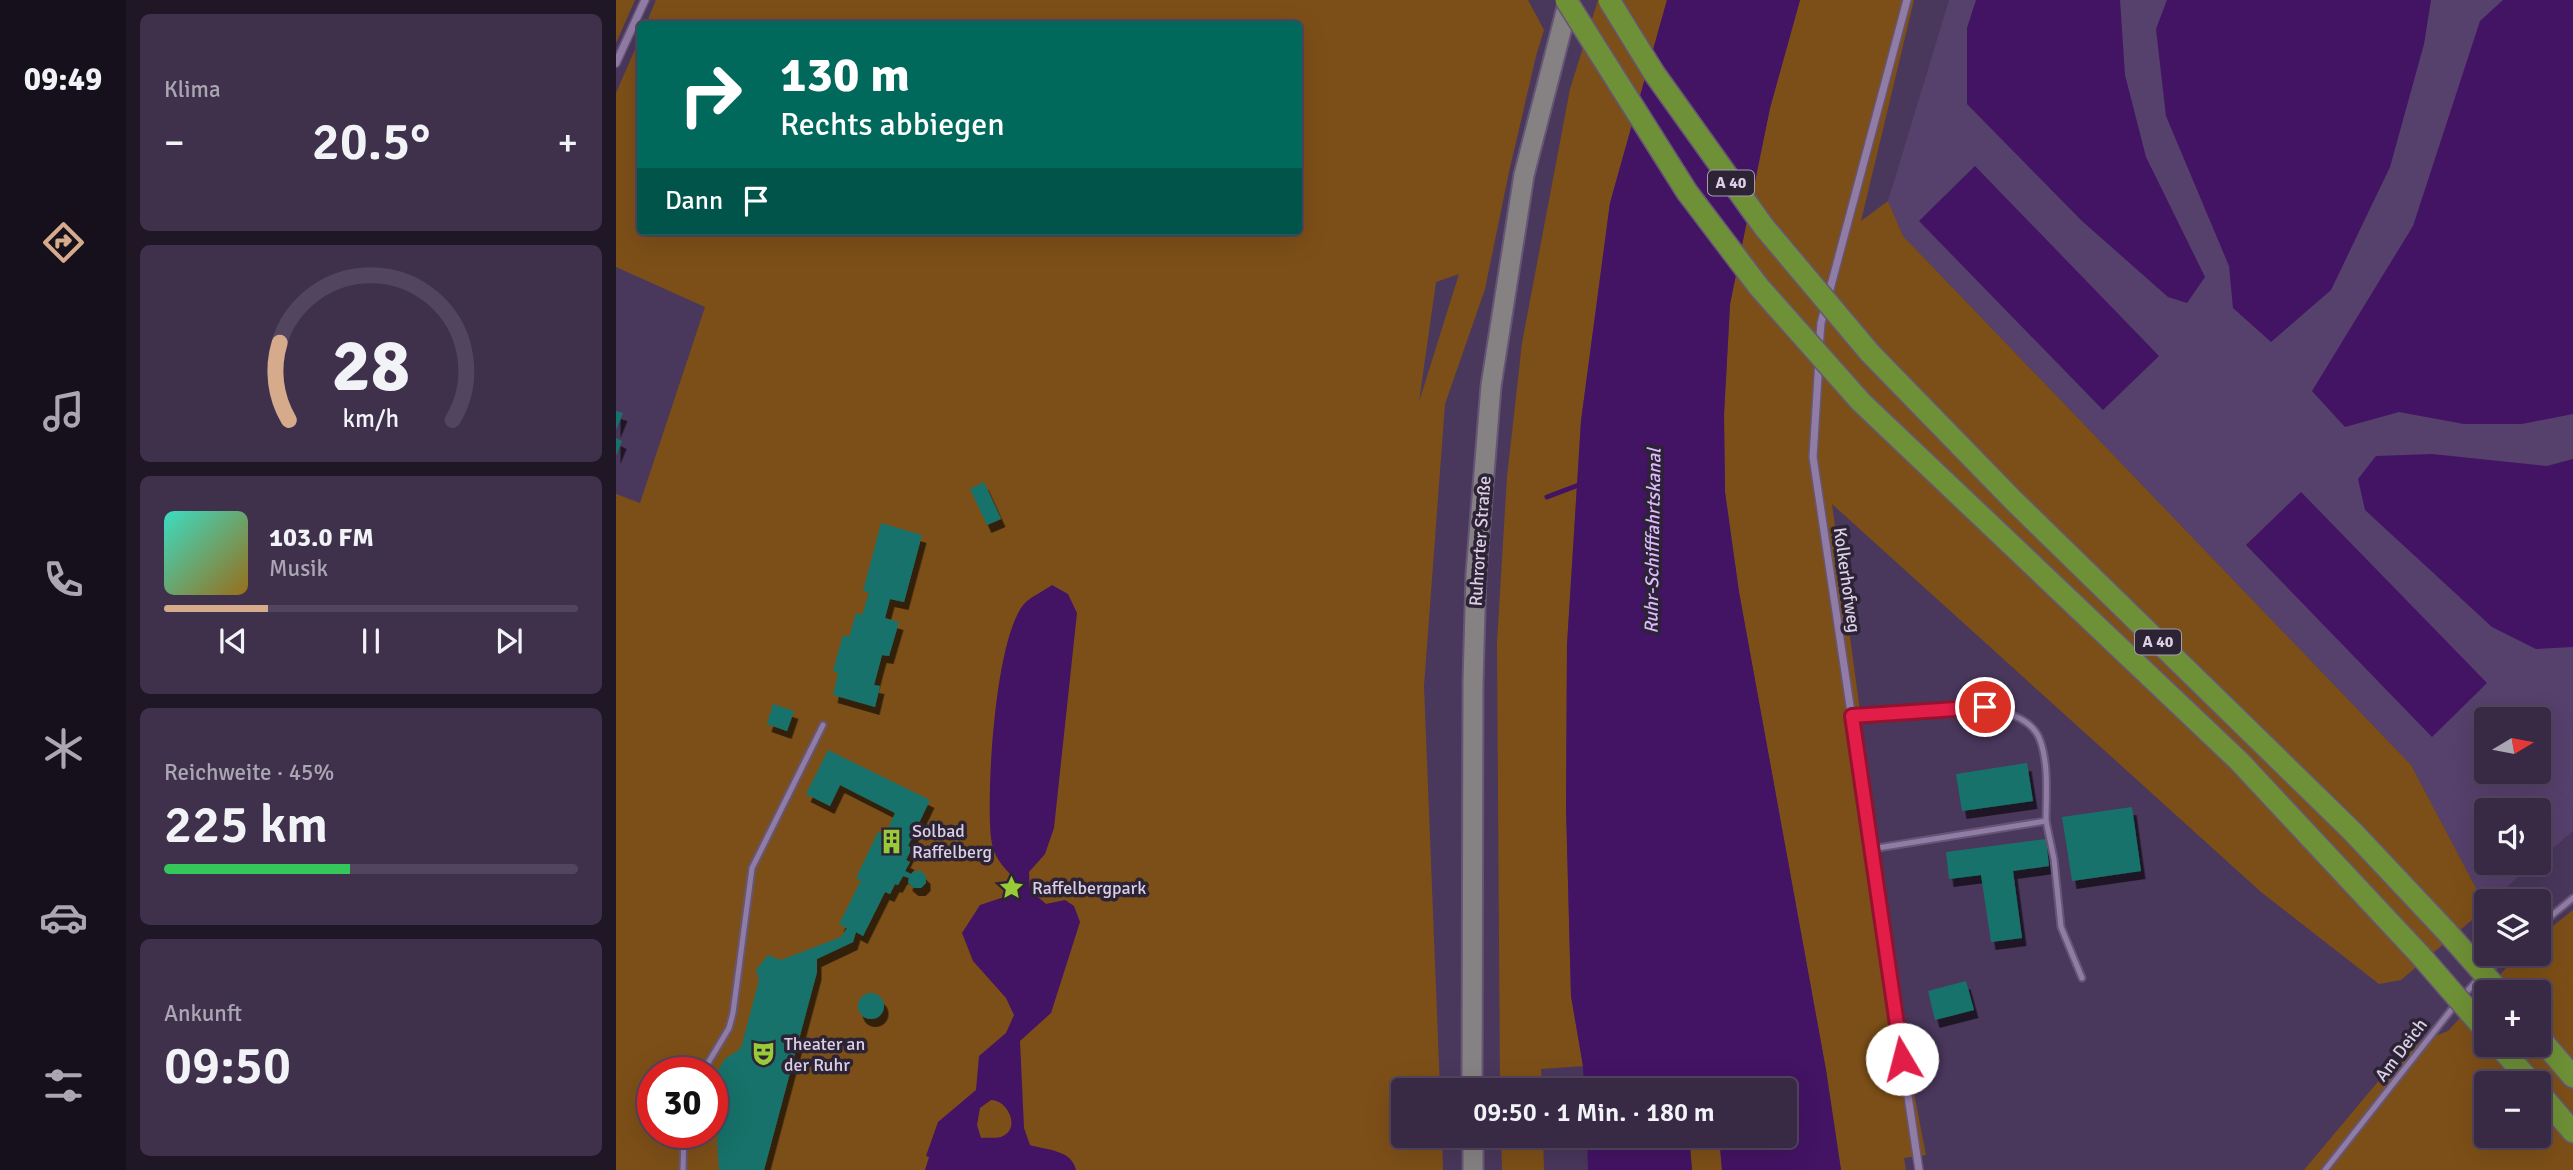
<!DOCTYPE html>
<html lang="de">
<meta charset="utf-8">
<style>
:root{--surface:#382945;--page:#3f314c;--text:#f1f3f6;--muted:#aba6b3;--line:#52455e;--accent:#d6ab8b}
body{margin:0;font-family:Signika,sans-serif;background:var(--page);color:var(--text);height:100vh;display:flex;flex-direction:column;font-size:26px;white-space:nowrap}
*{box-sizing:border-box;margin:0}
p{font-size:23px;color:var(--muted)}
.icon{flex:none;width:38px;height:38px;fill:none;stroke:currentColor;stroke-width:2;stroke-linecap:round;stroke-linejoin:round}
.map{position:relative;flex:1;overflow:hidden}
.panel{display:flex;flex-direction:column;gap:14px;padding:14px;background:#1f1726;width:490px}
.panel>*{flex:none}
.guide{position:absolute;left:21px;top:21px;width:665px;height:214px;border-radius:7px;box-shadow:0 7px 28px #0002,0 0 0 2px var(--line);background:#00695c;color:#fff;overflow:hidden}
.needle{width:46px;rotate:80deg}
.tools{position:absolute;left:1858px;top:707px;display:grid;gap:14px}
.tools a{display:grid;place-items:center;width:77px;height:77px;border-radius:7px;background:var(--surface);box-shadow:0 7px 28px #0002,0 0 0 2px var(--line);font-size:35px}
.speed{position:absolute;left:21px;top:1057px;display:flex;gap:14px;font-size:35px;font-weight:700;text-align:center}
.speed>*{display:grid;place-content:center;width:91px;height:91px;border-radius:50%;background:var(--surface);box-shadow:0 7px 28px #0002,0 0 0 2px var(--line);line-height:1}
.speed .limit{border:10px solid #d22;background:#fff;color:#111}
.pin{position:absolute;display:grid;place-items:center;width:60px;height:60px;color:#fff;margin:-30px;border:4px solid #fff;border-radius:50%;box-shadow:0 2px 7px #0007}
.me{position:absolute;width:77px;margin:-38px;rotate:352deg;stroke-linejoin:round;filter:drop-shadow(0 0 5px #0008)}
.turn{display:flex;align-items:center;gap:24px;height:147px;padding:0 28px;font-size:32px}
.turn .icon{width:91px;height:91px;stroke-width:2.5}
.turn b{display:block;font-size:49px;line-height:60px}
.then{display:flex;align-items:center;height:66px;padding:0 28px;background:#0003;gap:14px;font-size:26px}
.big{font-size:52px;font-weight:600;line-height:1.1}
.panel .widget{flex:1;display:flex;flex-direction:column;justify-content:center;gap:10px;min-width:0;padding:0 24px;border-radius:10px;background:var(--page)}
.panel .dial{align-items:center;gap:0}
.dial svg{height:182px;overflow:visible;fill:none;stroke:var(--line);stroke-width:7;stroke-linecap:round;text-anchor:middle}
.dial text{fill:var(--text);stroke:none}
.song{display:flex;align-items:center;gap:21px}
.cover{width:84px;height:84px;border-radius:10px;background:linear-gradient(135deg,hsl(170 70% 55%),hsl(40 70% 35%))}
.played{height:7px;border-radius:4px;background:linear-gradient(90deg,var(--accent) 25%,var(--line) 25%)}
.keys{display:flex;justify-content:space-around;direction:ltr}
.heat{display:flex;justify-content:space-between;align-items:center;font-size:38px;direction:ltr}
.charge{height:10px;border-radius:5px;background:linear-gradient(90deg,#34c759 45%,var(--line) 0)}
.trip{position:absolute;left:775px;top:1078px;width:406px;height:70px;border-radius:7px;background:var(--surface);box-shadow:0 7px 28px #0002,0 0 0 2px var(--line);font-weight:600;line-height:70px;text-align:center}
main{display:flex;flex:1;min-height:0}
.dock{display:flex;flex-direction:column;width:126px;justify-content:space-around;align-items:center;background:#16101c;color:var(--muted)}
.dock .icon{width:49px;height:49px}
.dock .on{color:var(--accent)}
.dock b{font-size:32px;color:var(--text)}
.map>svg:first-child{display:block}
</style>
<main>
<nav class="dock">
<b>09:49</b>
<svg class="icon on" aria-label="directions" viewBox="0 0 24 24"><path d="M12 3l9 9-9 9-9-9zM9 14v-3h6M13 9l2 2-2 2"/></svg>
<svg class="icon" aria-label="music" viewBox="0 0 24 24"><path d="M9 18V5l10-2v13"/><circle cx="6" cy="18" r="3"/><circle cx="16" cy="16" r="3"/></svg>
<svg class="icon" aria-label="phone" viewBox="0 0 24 24"><path d="M5 4h4l2 5-3 2q2 4 5 5l2-3 5 2v4C11 20 4 13 5 4z"/></svg>
<svg class="icon" aria-label="climate" viewBox="0 0 24 24"><path d="M12 3v18M4 7l16 10M4 17L20 7"/></svg>
<svg class="icon" aria-label="car" viewBox="0 0 24 24"><path d="M5 17H2v-5l4-1 3-4h7l3 4 3 1v5h-3M9 17h6M6 11h13"/><circle cx="7" cy="17" r="2"/><circle cx="17" cy="17" r="2"/></svg>
<svg class="icon" aria-label="filters" viewBox="0 0 24 24"><path d="M4 7h16M4 17h16"/><circle cx="9" cy="7" r="2"/><circle cx="15" cy="17" r="2"/></svg>
</nav>
<section class="panel">
<div class="widget"><p>Klima</p>
<div class="heat"><a>−</a><b class="big">20.5°</b><a>+</a></div>
</div>
<div class="widget dial"><svg viewBox="0 0 100 80">
<path d="M14 69A42 42 0 1 1 86 69"/>
<path d="M14 69A42 42 0 0 1 10 35" stroke="#d6ab8b"/>
<text x="50" y="56" font-size="32" font-weight="700">28</text>
<text x="50" y="72" font-size="11">km/h</text>
</svg></div>
<div class="widget">
<div class="song"><i class="cover"></i><div><b>103.0 FM</b><p>Musik</p></div></div>
<div class="played"></div>
<div class="keys"><svg class="icon" aria-label="previous" viewBox="0 0 24 24"><path d="M18 5L8 12l10 7zM5 5v14"/></svg><svg class="icon" aria-label="pause" viewBox="0 0 24 24"><path d="M8 5v14M16 5v14"/></svg><svg class="icon" aria-label="next" viewBox="0 0 24 24"><path d="M6 5l10 7-10 7zM19 5v14"/></svg></div>
</div>
<div class="widget"><p>Reichweite · 45%</p><b class="big">225 km</b><div class="charge"></div></div>
<div class="widget"><p>Ankunft</p><b class="big">09:50</b></div>
</section>
<div class="map">
<svg width="1957" height="1170" viewBox="0 0 1957 1170">
<defs>
<filter id="shadow"><feDropShadow dx="4.5" dy="8" stdDeviation="0" flood-color="#0009"/></filter>
</defs>
<rect width="100%" height="100%" fill="#4a375c"/>
<path fill="#56406c" fill-rule="evenodd" d="M 1333,0 L 1957,0 L 1957,831 L 1923,860 L 1923,810 L 1871,810 L 1871,863 L 1919,863 L 1869,905 L 1795,765 L 1287,236 L 1272,201 ZM 1871,719 L 1923,719 L 1923,772 L 1871,772 Z"/>
<g fill="#7d4f18" fill-rule="evenodd">
<path d="M 0,0 L 19,0 L 0,43 Z"/>
<path d="M 40,0 L 912,0 L 928,30 L 920,56 L 893,172 L 869,289 L 829,404 L 808,686 L 824,1090 L 788,1090 L 788,1136 L 826,1136 L 827,1170 L 0,1170 L 0,494 L 24,503 L 89,307 L 0,267 L 0,93 L 24,38 L 24,231 L 682,231 L 682,24 L 30,24 ZM 843,274 L 803,402 L 820,282 ZM 37,1073 L 96,1073 L 96,1132 L 37,1132 Z"/>
<path d="M 982,0 L 1051,0 L 994,203 L 965,421 L 951,645 L 950,807 L 955,996 L 967,1066 L 925,1069 L 926,1090 L 884,1090 L 881,642 L 891,477 L 906,343 L 954,89 Z"/>
<path d="M 1184,0 L 1298,0 L 1245,221 L 1272,201 L 1287,236 L 1795,765 L 1869,905 L 1856,920 L 1785,980 L 1763,984 L 1645,892 L 1216,504 L 1290,1051 L 1310,1155 L 1288,1158 L 1290,1170 L 1225,1170 L 1210,1070 L 1123,592 L 1109,492 L 1108,415 L 1114,304 L 1154,108 Z"/>
<path d="M 1957,910 L 1957,1170 L 1688,1170 L 1791,1047 L 1832,1031 L 1903,954 L 1923,954 L 1923,937 ZM 1871,992 L 1923,992 L 1923,1045 L 1871,1045 ZM 1871,1083 L 1923,1083 L 1923,1136 L 1871,1136 Z"/>
<path d="M 885,1136 L 927,1136 L 928,1170 L 886,1170 Z"/>
<path d="M 1073,1136 L 1103,1136 L 1106,1170 L 1076,1170 Z"/>
</g>
<g fill="#431364" fill-rule="evenodd">
<path d="M 1051,0 L 1184,0 L 1154,108 L 1114,304 L 1108,415 L 1109,492 L 1123,592 L 1210,1070 L 1225,1170 L 1106,1170 L 1103,1136 L 1169,1136 L 1169,1090 L 968,1090 L 967,1066 L 955,996 L 950,807 L 951,645 L 965,421 L 994,203 Z"/>
<path d="M 1360,0 L 1504,0 L 1509,75 L 1530,157 L 1589,277 L 1571,303 L 1552,297 L 1466,221 L 1351,104 L 1351,28 Z"/>
<path d="M 1551,0 L 1815,0 L 1808,44 L 1774,167 L 1715,290 L 1655,342 L 1617,308 L 1613,266 L 1550,116 L 1540,29 Z"/>
<path d="M 1887,0 L 1957,0 L 1957,414 L 1906,424 L 1848,424 L 1783,412 L 1729,427 L 1696,391 L 1797,226 L 1864,21 Z"/>
<path d="M 1359,166 L 1543,356 L 1487,410 L 1303,221 Z"/>
<path d="M 1816,454 L 1931,466 L 1957,459 L 1957,647 L 1920,649 L 1876,627 L 1749,510 L 1742,479 L 1760,456 Z"/>
<path d="M 1685,492 L 1871,683 L 1816,737 L 1630,545 Z"/>
<path d="M 436,585 L 452,594 L 461,613 L 438,828 L 429,854 L 413,872 L 414,890 L 430,904 L 449,900 L 458,906 L 464,922 L 435,1013 L 404,1041 L 408,1128 L 414,1145 C 431,1150 456,1150 460,1170 L 309,1170 L 313,1157 L 310,1156 L 322,1122 L 360,1090 L 363,1056 L 390,1033 L 398,1015 L 390,998 L 357,961 L 346,933 L 364,905 L 397,894 L 398,878 C 386,866 377,856 375,838 C 370,793 379,634 409,603 C 416,596 428,591 436,585 ZM 375,1100 C 391,1100 405,1127 387,1136 C 382,1139 371,1137 365,1138 L 361,1125 L 364,1108 Z"/>
<path d="M 971,1136 L 1073,1136 L 1076,1170 L 972,1170 Z"/>
</g>
<g fill="none" stroke-linecap="round" stroke-linejoin="round">
<path stroke="#431364" stroke-width="5" d="M 931,497 L 968,483"/>
</g>
<g fill="#19726b" filter="url(#shadow)">
<path d="M 0,411 L 7,413 L 0,430 Z"/>
<path d="M 0,438 L 6,441 L 0,456 Z"/>
<path d="M 368,482 L 385,519 L 371,525 L 354,489 Z"/>
<path d="M 265,523 L 306,535 L 288,602 L 274,599 L 269,618 L 283,622 L 273,656 L 266,655 L 258,685 L 264,686 L 259,707 L 217,695 L 222,673 L 217,671 L 227,635 L 233,637 L 240,613 L 246,615 L 253,592 L 247,591 Z"/>
<path d="M 157,704 L 178,711 L 171,731 L 151,724 Z"/>
<path d="M 212,750 L 314,800 L 292,846 L 296,848 L 290,860 L 294,862 L 289,871 L 295,874 L 298,871 L 305,871 L 310,876 L 310,883 L 305,888 L 298,888 L 292,883 L 293,878 L 287,876 L 282,885 L 279,884 L 274,894 L 269,892 L 247,936 L 240,932 L 237,942 L 201,959 L 201,972 L 148,1170 L 103,1170 L 101,1140 L 112,1099 L 97,1078 L 109,1059 L 125,1048 L 143,980 L 140,970 L 152,955 L 165,960 L 225,937 L 231,928 L 223,924 L 245,880 L 240,878 L 262,832 L 269,835 L 279,813 L 224,785 L 214,806 L 190,794 Z"/>
<path d="M 1411,763 L 1417,801 L 1346,811 L 1340,774 Z"/>
<path d="M 1516,807 L 1525,871 L 1456,881 L 1446,817 Z"/>
<path d="M 1430,839 L 1433,866 L 1397,871 L 1406,938 L 1375,942 L 1365,875 L 1333,879 L 1330,852 Z"/>
<path d="M 1350,981 L 1358,1010 L 1319,1020 L 1312,991 Z"/>
<circle cx="255" cy="1006" r="13"/>
</g>
<g fill="none" stroke-linecap="round" stroke-linejoin="round">
<defs>
<g id="lane">
<path d="M 1236,716 C 1280,712 1405,688 1424,740 C 1433,765 1430,795 1430,821"/>
<path d="M 1255,849 L 1430,821 L 1438,859 L 1445,927 L 1466,978"/>
<path d="M 1923,926 L 1957,898"/>
<path d="M 1873,970 L 1891,954"/>
<path d="M 1846,997 L 1865,976"/>
<path d="M 86,1073 L 113,1028 L 117,1013 L 136,868 L 207,725"/>
<path d="M 67,1170 L 68,1132"/>
<path d="M 1709,1170 L 1839,1005"/>
</g>
<g id="street">
<path d="M 0,63 L 29,0"/>
<path d="M 1203,348 L 1205,323 L 1291,0"/>
<path d="M 1203,360 L 1197,457 L 1303,1170"/>
</g>
<g id="secondary">
<path d="M 856,1090 L 857,683 L 860,574 L 875,386 L 908,175 L 953,0"/>
<path d="M 857,1136 L 857,1170"/>
</g>
<g id="highway">
<path d="M 1254,353 L 1398,501 L 1737,832 L 1831,932"/>
<path d="M 1245,402 L 1623,761 L 1805,956"/>
<path d="M 1923,1037 L 1957,1077"/>
<path d="M 1882,1045 L 1916,1083"/>
<path d="M 1923,1092 L 1957,1132"/>
</g>
</defs>
<use href="#lane" stroke="#665675" stroke-width="9"/>
<use href="#street" stroke="#665675" stroke-width="10"/>
<use href="#secondary" stroke="#665675" stroke-width="23"/>
<use href="#highway" stroke="#665675" stroke-width="24"/>
<use href="#lane" stroke="#917ca6" stroke-width="5"/>
<use href="#street" stroke="#917ca6" stroke-width="7"/>
<use href="#secondary" stroke="#868284" stroke-width="19"/>
<use href="#highway" stroke="#6e9036" stroke-width="21"/>
<defs>
<g id="highway-bridge">
<path d="M 950,0 L 1071,192 L 1143,287 L 1245,402"/>
<path d="M 993,0 L 1038,73 L 1148,227 L 1254,353"/>
<path d="M 1831,932 L 1884,992"/>
<path d="M 1805,956 L 1871,1032"/>
</g>
</defs>
<use href="#highway-bridge" stroke="#665675" stroke-width="24" stroke-linecap="butt"/>
<use href="#highway-bridge" stroke="#6e9036" stroke-width="21"/>
</g>
<g fill="none" stroke-linecap="round" stroke-linejoin="round">
<defs>
<path id="route" d="M 1286,1059 L 1236,716 L 1369,707"/>
</defs>
<use href="#route" stroke="#92132f" stroke-width="18"/>
<use href="#route" stroke="#e11d48" stroke-width="12"/>
</g>
<defs>
<symbol id="building-bare" viewBox="-9 -9 18 18"><path d="M-4-6H4V6H1V3H-1V6H-4ZM-2.5-4.3h1.7v1.8h-1.7ZM.8-4.3h1.7v1.8H.8ZM-2.5-1h1.7V.8h-1.7ZM.8-1h1.7V.8H.8Z" fill="#98cb37" stroke="#2c2334" stroke-width="2.5" paint-order="stroke"/></symbol>
<symbol id="sight-bare" viewBox="-9 -9 18 18"><path d="M0-6L1.8-2.2L6-1.7L2.9 1.2L3.7 5.4L0 3.3L-3.7 5.4L-2.9 1.2L-6-1.7L-1.8-2.2Z" fill="#98cb37" stroke="#2c2334" stroke-width="2.5" paint-order="stroke"/></symbol>
<symbol id="theatre-bare" viewBox="-9 -9 18 18"><path d="M-5-5.5Q0-4 5-5.5V0Q5 5 0 6Q-5 5-5 0ZM-3.3-2.5H-1v1.5H-3.3ZM1-2.5H3.3v1.5H1ZM-2.8 1Q0 5.5 2.8 1Z" fill="#98cb37" stroke="#2c2334" stroke-width="2.5" paint-order="stroke"/></symbol>
</defs>
<g fill-rule="evenodd">
<use href="#building-bare" x="258" y="824" width="35" height="35"/>
<use href="#sight-bare" x="378" y="870" width="35" height="35"/>
<use href="#theatre-bare" x="130" y="1036" width="35" height="35"/>
</g>
<g text-anchor="middle" dominant-baseline="central" stroke-width="7" stroke-linejoin="round" paint-order="stroke">
<g fill="#2c2334" stroke="#a69bb1" stroke-width="2">
<rect x="1092" y="170.5" width="46" height="25" rx="5"/>
<rect x="1519" y="629.5" width="46" height="25" rx="5"/>
</g>
<g font-size="16" font-weight="bold" fill="#dacfe6">
<text x="1115" y="183">A 40</text>
<text x="1542" y="642">A 40</text>
</g>
<g font-size="18" fill="#dacfe6" stroke="#2c2334">
<text transform="translate(864 541) rotate(-86)">Ruhrorter Straße</text>
<text transform="translate(1231 580) rotate(82)">Kolkerhofweg</text>
<text transform="translate(1785 1050) rotate(-53)">Am Deich</text>
</g>
<g font-size="18" fill="#dacfe6" stroke="#2c2334" text-anchor="start">
<text x="296" y="831">Solbad<tspan x="296" dy="21">Raffelberg</tspan></text>
<text x="416" y="888">Raffelbergpark</text>
<text x="168" y="1044">Theater an<tspan x="168" dy="21">der Ruhr</tspan></text>
</g>
<g font-size="19" font-style="italic" fill="#dbb9fc" stroke="#2c2334">
<text transform="translate(1037 541) rotate(-89)">Ruhr-Schifffahrtskanal</text>
</g>
</g>
</svg>
<div class="tools">
<a><svg class="needle" viewBox="-14 -14 28 28"><path d="M0-13l5 13h-10z" fill="#e53935"/><path d="M0 13l5-13h-10z" fill="#aba6b3"/></svg></a>
<a><svg class="icon" aria-label="sound" viewBox="0 0 24 24"><path d="M4 9h4l5-4v14l-5-4H4zM17 9q2 3 0 6"/></svg></a>
<a><svg class="icon" aria-label="layers" viewBox="0 0 24 24"><path d="M12 4l9 5-9 5-9-5zM3 14l9 5 9-5"/></svg></a>
<a>+</a>
<a>−</a>
</div>
<div class="speed"><div class="limit">30</div></div>
<div class="pin" style="left:1369px;top:707px;background:#d93025"><svg class="icon" aria-label="arrive" viewBox="0 0 24 24"><path d="M6 21V4h12l-3 4 3 4H6"/></svg></div>
<svg class="me" style="left:1286px;top:1059px" viewBox="-20 -20 40 40"><circle r="19" fill="#fff"/><path d="M0-13L10 11 0 6-10 11z" fill="#e11d48"/></svg>
<div class="trip">09:50 · 1 Min. · 180 m</div>
<div class="guide">
<div class="turn"><svg class="icon" aria-label="right" viewBox="0 0 24 24"><path d="M7 20v-9h11M14 6l5 5-5 5"/></svg><div><b>130 m</b>Rechts abbiegen</div></div>
<div class="then">Dann<svg class="icon" aria-label="arrive" viewBox="0 0 24 24"><path d="M6 21V4h12l-3 4 3 4H6"/></svg></div>
</div>
</div>
</main>
